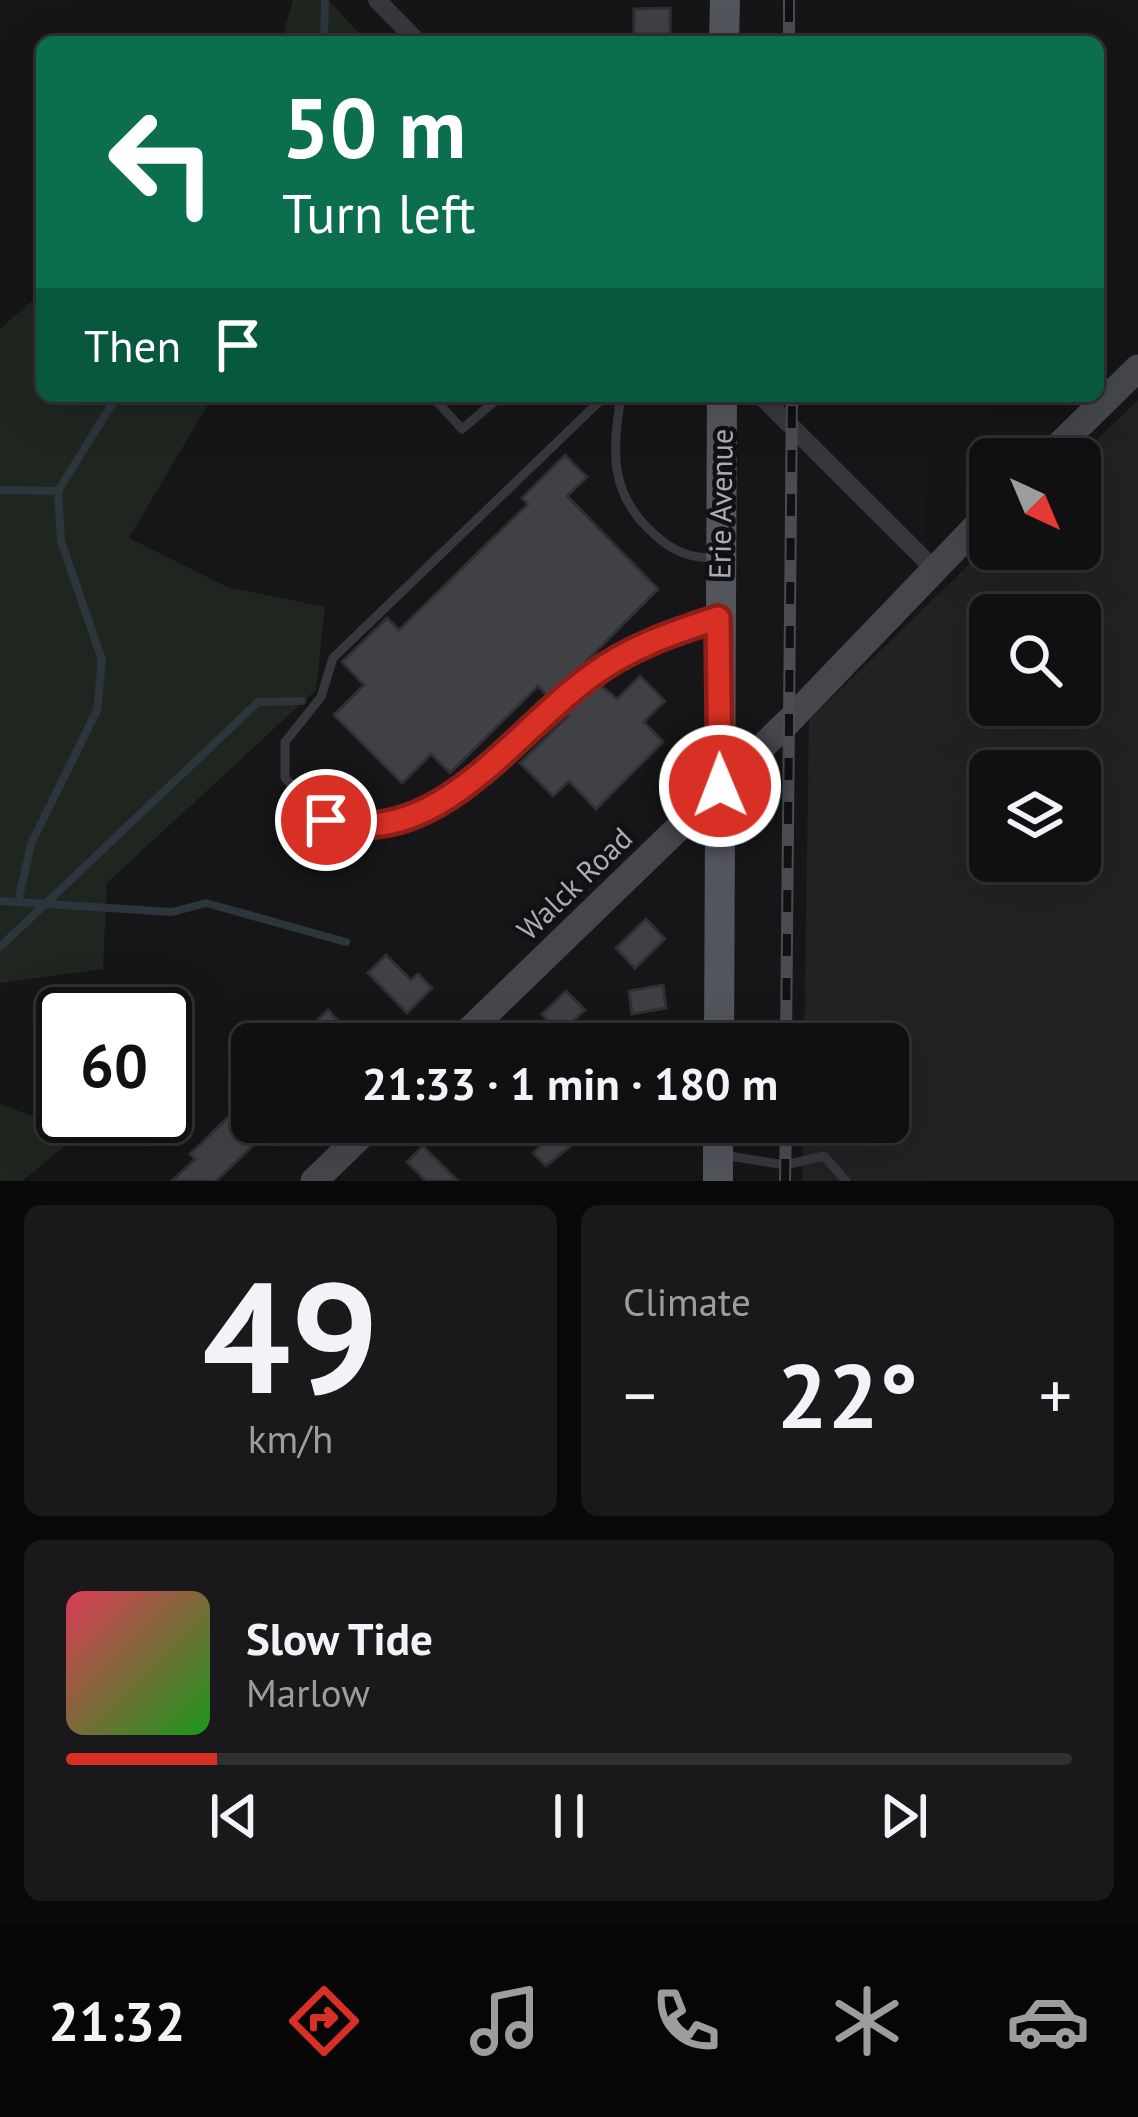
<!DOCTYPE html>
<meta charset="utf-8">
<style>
:root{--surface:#101012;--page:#19191b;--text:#f1f3f6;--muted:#9c9d9f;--line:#303032;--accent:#d93025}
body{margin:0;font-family:"PT Sans",sans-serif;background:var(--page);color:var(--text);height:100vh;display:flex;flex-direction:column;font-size:45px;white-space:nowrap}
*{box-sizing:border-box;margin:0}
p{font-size:39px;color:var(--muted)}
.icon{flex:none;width:66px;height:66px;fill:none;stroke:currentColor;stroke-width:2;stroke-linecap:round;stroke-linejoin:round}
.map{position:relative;height:1181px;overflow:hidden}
.sheet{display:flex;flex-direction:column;gap:24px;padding:24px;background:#09090a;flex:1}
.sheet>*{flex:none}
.top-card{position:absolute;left:36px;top:36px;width:1068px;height:366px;border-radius:18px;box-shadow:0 12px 48px #0002,0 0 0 3px var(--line);background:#0b6e4f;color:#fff;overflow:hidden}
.needle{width:78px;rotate:136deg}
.tools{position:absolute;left:969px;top:438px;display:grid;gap:24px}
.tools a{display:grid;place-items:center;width:132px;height:132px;border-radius:18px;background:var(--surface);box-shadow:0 12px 48px #0002,0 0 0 3px var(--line);font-size:60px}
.speed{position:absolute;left:36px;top:987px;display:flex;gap:24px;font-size:60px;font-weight:700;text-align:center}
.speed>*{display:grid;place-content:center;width:156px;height:156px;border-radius:50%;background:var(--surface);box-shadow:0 12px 48px #0002,0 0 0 3px var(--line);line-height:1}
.speed .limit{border:6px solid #111;border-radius:18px;background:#fff;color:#111}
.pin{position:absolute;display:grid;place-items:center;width:102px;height:102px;color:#fff;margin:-51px;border:6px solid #fff;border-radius:50%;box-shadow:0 3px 12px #0007}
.me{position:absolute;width:132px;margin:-66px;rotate:359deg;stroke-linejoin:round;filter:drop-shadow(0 0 9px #0008)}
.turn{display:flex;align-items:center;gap:42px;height:252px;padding:0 48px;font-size:54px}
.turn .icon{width:156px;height:156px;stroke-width:2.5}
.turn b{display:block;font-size:84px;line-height:102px}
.then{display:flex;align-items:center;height:114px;padding:0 48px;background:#0003;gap:24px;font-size:45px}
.big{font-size:90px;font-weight:600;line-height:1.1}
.sheet .tile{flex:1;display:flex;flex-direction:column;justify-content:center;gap:18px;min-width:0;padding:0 42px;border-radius:18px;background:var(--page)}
.sheet .dial{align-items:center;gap:0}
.dial b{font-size:156px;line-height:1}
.song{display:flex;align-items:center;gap:36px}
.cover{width:144px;height:144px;border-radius:18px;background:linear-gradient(135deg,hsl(350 70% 55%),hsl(120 70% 35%))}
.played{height:12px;border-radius:6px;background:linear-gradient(90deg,var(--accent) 15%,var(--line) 15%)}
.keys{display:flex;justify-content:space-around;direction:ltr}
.heat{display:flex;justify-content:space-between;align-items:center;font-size:66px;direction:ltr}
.sheet .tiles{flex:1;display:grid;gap:24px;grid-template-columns:1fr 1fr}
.tile:last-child{grid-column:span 2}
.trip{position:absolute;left:231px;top:1023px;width:678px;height:120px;border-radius:18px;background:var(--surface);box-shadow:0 12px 48px #0002,0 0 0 3px var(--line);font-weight:600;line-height:120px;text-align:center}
.dock{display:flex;height:192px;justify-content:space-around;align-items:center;background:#060607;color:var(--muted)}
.dock .icon{width:84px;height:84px}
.dock .active{color:var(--accent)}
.dock b{font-size:54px;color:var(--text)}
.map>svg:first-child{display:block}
</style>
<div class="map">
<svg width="1138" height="1181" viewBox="0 0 1138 1181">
<rect width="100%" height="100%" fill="#161618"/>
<path fill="#222225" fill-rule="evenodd" d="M 1138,400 L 1138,1181 L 802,1181 L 803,1122 L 888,1122 L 888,1044 L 804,1044 L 809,720 L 990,544 L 990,549 L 1080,549 L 1077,459 ZM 990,615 L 1080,615 L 1080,705 L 990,705 ZM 990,771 L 1080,771 L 1080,861 L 990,861 Z"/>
<g fill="#1e261f">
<path d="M 293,0 L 328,0 L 367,42 L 281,42 Z"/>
<path d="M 42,292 L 42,396 L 213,396 L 129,538 L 227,587 L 325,607 L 316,690 L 107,883 L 103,969 L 0,983 L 0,329 Z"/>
<path d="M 0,1104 L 79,1134 L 22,1181 L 0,1181 Z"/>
</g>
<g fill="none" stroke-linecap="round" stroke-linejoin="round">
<g stroke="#2c353c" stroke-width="8">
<path d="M 324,42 L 325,0"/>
<path d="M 0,490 L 58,491"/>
<path d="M 0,901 L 172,912 L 206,903 L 346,942"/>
<path d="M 18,902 L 31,844 L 97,710 L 102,660 L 61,541 L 58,491 L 117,396"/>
<path d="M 0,947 L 258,702 L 302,701"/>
</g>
</g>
<g fill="#404145" stroke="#303034" stroke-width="3">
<path d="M 670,8 L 670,34 L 634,34 L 634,9 Z"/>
<path d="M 565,455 L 587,477 L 567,496 L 658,589 L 550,698 L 538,686 L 450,773 L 431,754 L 402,783 L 334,715 L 364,685 L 342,662 L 387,618 L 399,630 L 528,504 L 522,498 Z"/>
<path d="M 640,676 L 665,701 L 644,722 L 663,742 L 596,809 L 569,781 L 553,796 L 520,763 L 568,716 L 563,711 L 596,682 L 617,699 Z"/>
<path d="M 646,919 L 665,939 L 635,968 L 616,948 Z"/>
<path d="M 386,955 L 411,980 L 418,974 L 432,988 L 407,1013 L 368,973 Z"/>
<path d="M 663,985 L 666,1008 L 632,1014 L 629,991 Z"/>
<path d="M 566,991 L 585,1010 L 573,1021 L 578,1026 L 559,1044 L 526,1044 L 549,1022 L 542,1014 Z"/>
<path d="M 328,1010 L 360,1044 L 322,1044 L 308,1029 Z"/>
<path d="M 252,1094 L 252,1122 L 265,1134 L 216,1181 L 172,1181 L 195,1159 L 190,1154 Z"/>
<path d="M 525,1122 L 581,1122 L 589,1131 L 546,1166 L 533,1153 L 545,1142 Z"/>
<path d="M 423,1146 L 458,1181 L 426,1181 L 407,1162 Z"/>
</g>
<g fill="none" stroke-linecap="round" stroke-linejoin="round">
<g stroke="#37383d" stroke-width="9">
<path d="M 432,396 L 462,429 L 501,396"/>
<path d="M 605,396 L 333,658 L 321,697 L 285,742 L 285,778 C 298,791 314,814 331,821 C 423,859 526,723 591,675 C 630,647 671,634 716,618"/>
<path d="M 621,396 C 612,452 609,494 654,534 C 672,551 690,558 713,558"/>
<path d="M 723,1155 L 785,1165 L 824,1156 L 846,1181"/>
</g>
<g stroke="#37383d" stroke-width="18">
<path d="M 377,0 L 418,42"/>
<path d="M 761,396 L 933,568"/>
</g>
<g stroke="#45474d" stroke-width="27">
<path d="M 1045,459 L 1138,368"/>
<path d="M 455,1044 L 789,721 L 990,512"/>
<path d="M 314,1181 L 375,1122"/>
</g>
<g stroke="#53555c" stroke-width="30">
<path d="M 724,42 L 725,0"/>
<path d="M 719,1044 L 722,396"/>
<path d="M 718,1181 L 718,1122"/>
</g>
<defs>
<g id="rail">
<path d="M 789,0 L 789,42"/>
<path d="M 786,1044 L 792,396"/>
<path d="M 785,1181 L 786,1122"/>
</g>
</defs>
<use href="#rail" stroke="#4a4c52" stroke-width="12"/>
<use href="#rail" stroke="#111113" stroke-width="8" stroke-dasharray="22" stroke-linecap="butt"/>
</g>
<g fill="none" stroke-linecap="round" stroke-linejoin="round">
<defs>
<path id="route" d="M 326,820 C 436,853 513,732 591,676 C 630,647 672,633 718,618 L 720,786"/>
</defs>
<use href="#route" stroke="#8d1f18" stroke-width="30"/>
<use href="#route" stroke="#d93025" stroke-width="21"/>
</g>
<g text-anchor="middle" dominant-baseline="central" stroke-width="9" stroke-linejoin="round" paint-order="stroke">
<g font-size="30" fill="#a8adb8" stroke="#111113">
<text transform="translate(720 504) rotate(-89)">Erie Avenue</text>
<text transform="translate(574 883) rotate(-44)">Walck Road</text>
</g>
</g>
</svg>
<div class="tools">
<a><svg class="needle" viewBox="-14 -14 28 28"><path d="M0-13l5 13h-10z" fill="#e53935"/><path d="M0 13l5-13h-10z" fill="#9c9d9f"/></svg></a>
<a><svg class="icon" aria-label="search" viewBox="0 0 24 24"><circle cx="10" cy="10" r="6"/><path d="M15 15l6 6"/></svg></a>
<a><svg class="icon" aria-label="layers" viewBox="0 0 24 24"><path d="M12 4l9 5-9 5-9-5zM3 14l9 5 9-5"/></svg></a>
</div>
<div class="speed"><div class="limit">60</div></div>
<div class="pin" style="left:326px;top:820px;background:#d93025"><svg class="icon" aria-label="arrive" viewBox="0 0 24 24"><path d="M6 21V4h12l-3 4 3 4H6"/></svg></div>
<svg class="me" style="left:720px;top:786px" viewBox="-20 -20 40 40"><circle r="17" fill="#d93025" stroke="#fff" stroke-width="3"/><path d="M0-11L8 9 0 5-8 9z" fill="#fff"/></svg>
<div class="trip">21:33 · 1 min · 180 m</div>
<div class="top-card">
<div class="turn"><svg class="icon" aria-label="left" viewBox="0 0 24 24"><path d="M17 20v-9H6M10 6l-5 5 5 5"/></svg><div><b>50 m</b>Turn left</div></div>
<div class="then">Then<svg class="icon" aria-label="arrive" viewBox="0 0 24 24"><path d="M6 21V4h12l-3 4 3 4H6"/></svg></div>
</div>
</div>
<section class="sheet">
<div class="tiles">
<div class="tile dial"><b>49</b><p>km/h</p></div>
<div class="tile"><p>Climate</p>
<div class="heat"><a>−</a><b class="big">22°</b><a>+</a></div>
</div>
<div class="tile">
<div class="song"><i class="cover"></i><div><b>Slow Tide</b><p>Marlow</p></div></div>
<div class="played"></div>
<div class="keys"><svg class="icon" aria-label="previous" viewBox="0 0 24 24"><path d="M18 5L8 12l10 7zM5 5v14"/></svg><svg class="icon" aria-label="pause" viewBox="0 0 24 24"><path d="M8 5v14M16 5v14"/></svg><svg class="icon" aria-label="next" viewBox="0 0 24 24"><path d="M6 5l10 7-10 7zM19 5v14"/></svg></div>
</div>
</div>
</section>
<nav class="dock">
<b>21:32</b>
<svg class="icon active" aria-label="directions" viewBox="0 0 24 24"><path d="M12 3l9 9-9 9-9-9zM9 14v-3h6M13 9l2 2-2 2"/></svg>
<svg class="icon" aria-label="music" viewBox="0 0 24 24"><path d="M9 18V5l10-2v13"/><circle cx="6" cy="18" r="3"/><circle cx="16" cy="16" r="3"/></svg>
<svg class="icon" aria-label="phone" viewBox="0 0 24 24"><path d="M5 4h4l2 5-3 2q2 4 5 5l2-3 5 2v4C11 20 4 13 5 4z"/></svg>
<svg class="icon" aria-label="climate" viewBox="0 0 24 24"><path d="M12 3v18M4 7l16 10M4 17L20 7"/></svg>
<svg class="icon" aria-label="car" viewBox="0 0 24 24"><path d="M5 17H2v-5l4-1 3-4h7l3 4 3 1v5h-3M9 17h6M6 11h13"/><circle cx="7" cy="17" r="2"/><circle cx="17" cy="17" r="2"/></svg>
</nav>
